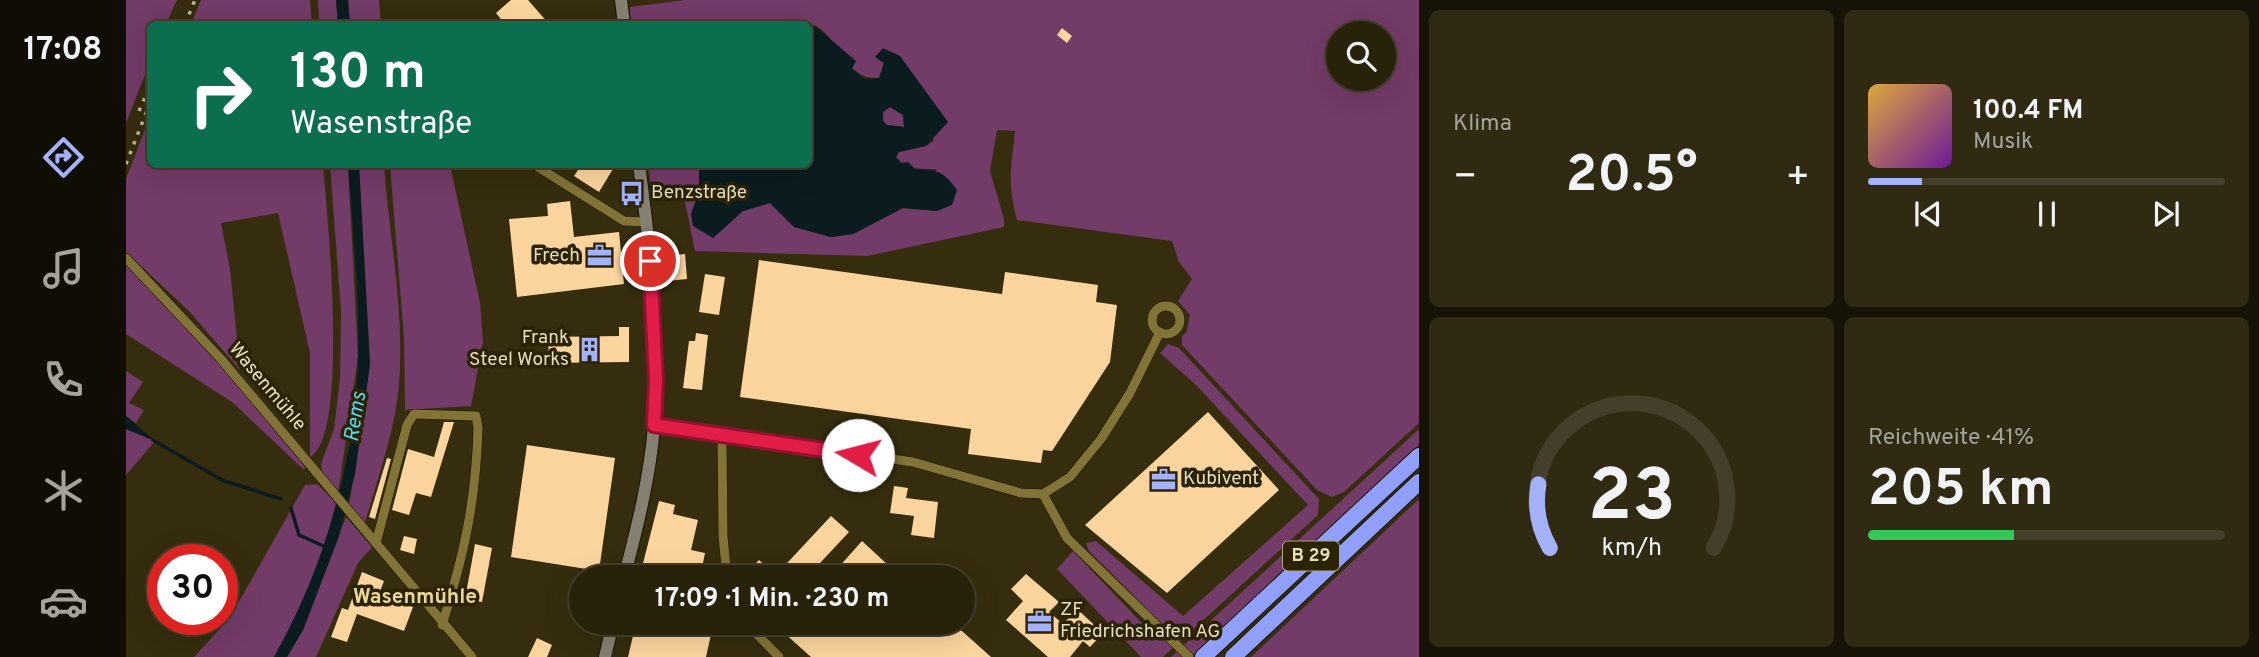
<!DOCTYPE html>
<html lang="de">
<meta charset="utf-8">
<style>
:root{--surface:#28220a;--page:#302a13;--text:#f1f3f6;--muted:#a5a49c;--line:#443f2b;--accent:#a4b2fc}
body{margin:0;font-family:Overpass,sans-serif;background:var(--page);color:var(--text);height:100vh;display:flex;flex-direction:column;font-size:26px;white-space:nowrap}
*{box-sizing:border-box;margin:0}
p{font-size:23px;color:var(--muted)}
.icon{flex:none;width:38px;height:38px;fill:none;stroke:currentColor;stroke-width:2;stroke-linecap:round;stroke-linejoin:round}
.map{position:relative;flex:1;overflow:hidden}
.sheet{display:flex;flex-direction:column;gap:10px;padding:10px;background:#161306;width:840px}
.sheet>*{flex:none}
.guide{position:absolute;left:21px;top:21px;width:665px;height:147px;border-radius:10px;box-shadow:0 7px 28px #0002,0 0 0 2px var(--line);background:#0b6e4f;color:#fff;overflow:hidden}
.controls{position:absolute;left:1200px;top:21px;display:grid;gap:14px}
.controls a{display:grid;place-items:center;width:70px;height:70px;border-radius:50%;background:var(--surface);box-shadow:0 7px 28px #0002,0 0 0 2px var(--line);font-size:35px}
.speed{position:absolute;left:21px;top:544px;display:flex;gap:14px;font-size:35px;font-weight:700;text-align:center}
.speed>*{display:grid;place-content:center;width:91px;height:91px;border-radius:50%;background:var(--surface);box-shadow:0 7px 28px #0002,0 0 0 2px var(--line);line-height:1}
.speed .limit{border:10px solid #d22;background:#fff;color:#111}
.pin{position:absolute;display:grid;place-items:center;width:60px;height:60px;color:#fff;margin:-30px;border:4px solid #fff;border-radius:50%;box-shadow:0 2px 7px #0007}
.me{position:absolute;width:77px;margin:-38px;rotate:278deg;stroke-linejoin:round;filter:drop-shadow(0 0 5px #0008)}
.turn{display:flex;align-items:center;gap:24px;height:147px;padding:0 28px;font-size:32px}
.turn .icon{width:91px;height:91px;stroke-width:2.5}
.turn b{display:block;font-size:49px;line-height:60px}
.big{font-size:52px;font-weight:700;line-height:1.1}
.sheet .card{flex:1;display:flex;flex-direction:column;justify-content:center;gap:10px;min-width:0;padding:0 24px;border-radius:10px;background:var(--page)}
.sheet .dial{align-items:center;gap:0}
.dial svg{height:182px;overflow:visible;fill:none;stroke:var(--line);stroke-width:7;stroke-linecap:round;text-anchor:middle}
.dial text{fill:var(--text);stroke:none}
.song{display:flex;align-items:center;gap:21px}
.cover{width:84px;height:84px;border-radius:10px;background:linear-gradient(135deg,hsl(40 70% 55%),hsl(280 70% 35%))}
.played{height:7px;border-radius:4px;background:linear-gradient(90deg,var(--accent) 15%,var(--line) 15%)}
.keys{display:flex;justify-content:space-around;direction:ltr}
.heat{display:flex;justify-content:space-between;align-items:center;font-size:38px;direction:ltr}
.charge{height:10px;border-radius:5px;background:linear-gradient(90deg,#34c759 41%,var(--line) 0)}
.sheet .tiles{flex:1;display:grid;gap:10px;grid-template-columns:repeat(2,1fr)}
.trip{position:absolute;left:443px;top:565px;width:406px;height:70px;border-radius:35px;background:var(--surface);box-shadow:0 7px 28px #0002,0 0 0 2px var(--line);font-weight:700;line-height:70px;text-align:center}
main{display:flex;flex:1;min-height:0}
.tab-bar{display:flex;flex-direction:column;width:126px;justify-content:space-around;align-items:center;background:#100e04;color:var(--muted)}
.tab-bar .icon{width:49px;height:49px}
.tab-bar .current{color:var(--accent)}
.tab-bar b{font-size:32px;color:var(--text)}
.map>svg:first-child{display:block}
</style>
<main>
<nav class="tab-bar">
<b>17:08</b>
<svg class="icon current" aria-label="directions" viewBox="0 0 24 24"><path d="M12 3l9 9-9 9-9-9zM9 14v-3h6M13 9l2 2-2 2"/></svg>
<svg class="icon" aria-label="music" viewBox="0 0 24 24"><path d="M9 18V5l10-2v13"/><circle cx="6" cy="18" r="3"/><circle cx="16" cy="16" r="3"/></svg>
<svg class="icon" aria-label="phone" viewBox="0 0 24 24"><path d="M5 4h4l2 5-3 2q2 4 5 5l2-3 5 2v4C11 20 4 13 5 4z"/></svg>
<svg class="icon" aria-label="climate" viewBox="0 0 24 24"><path d="M12 3v18M4 7l16 10M4 17L20 7"/></svg>
<svg class="icon" aria-label="car" viewBox="0 0 24 24"><path d="M5 17H2v-5l4-1 3-4h7l3 4 3 1v5h-3M9 17h6M6 11h13"/><circle cx="7" cy="17" r="2"/><circle cx="17" cy="17" r="2"/></svg>
</nav>
<div class="map">
<svg width="1293" height="657" viewBox="0 0 1293 657">
<rect width="100%" height="100%" fill="#352d0d"/>
<g fill="#733b67" fill-rule="evenodd">
<path d="M 0,0 L 51,0 L 40,24 L 24,24 L 24,62 L 0,123 Z"/>
<path d="M 75,0 L 184,0 L 186,24 L 65,24 Z"/>
<path d="M 192,0 L 210,0 L 212,24 L 193,24 Z"/>
<path d="M 222,0 L 253,0 L 255,24 L 224,24 Z"/>
<path d="M 559,0 L 1293,0 L 1293,423 L 1218,492 L 1206,497 L 1191,490 L 1056,345 L 1056,336 L 1060,333 L 1064,315 L 1052,301 L 1066,279 L 1053,262 L 1046,241 L 891,220 C 881,182 885,169 889,131 L 871,130 L 864,171 L 878,219 L 878,227 L 741,256 L 569,251 L 558,197 L 527,201 L 522,165 L 573,165 L 573,192 L 565,214 L 617,211 L 644,203 L 668,227 L 705,237 L 727,234 L 777,208 L 811,211 L 810,169 C 794,169 780,170 770,157 L 773,152 L 800,146 L 808,141 L 783,70 L 774,56 L 758,63 L 753,78 C 718,80 716,40 690,26 C 685,24 678,24 673,22 L 505,24 L 504,7 ZM 1213,33 L 1258,33 L 1258,79 L 1213,79 Z"/>
<path d="M 764,107 L 777,115 L 778,127 L 761,125 L 757,121 L 757,112 Z"/>
<path d="M 24,116 L 24,164 L 197,165 C 201,211 224,436 184,457 L 184,353 L 152,213 L 95,223 L 104,269 L 114,370 L 63,311 L 0,252 L 0,179 Z"/>
<path d="M 204,165 L 222,165 L 232,357 L 212,494 L 197,477 L 195,464 L 208,429 L 214,378 L 215,311 Z"/>
<path d="M 233,165 L 258,165 C 263,237 279,312 273,385 C 269,432 251,480 238,526 L 223,507 L 244,364 Z"/>
<path d="M 264,165 L 324,165 L 354,303 L 357,342 L 345,406 L 279,410 L 278,338 Z"/>
<path d="M 0,264 L 49,311 L 179,467 L 178,470 L 106,402 L 0,334 Z"/>
<path d="M 1042,344 L 1053,348 L 1193,499 L 1192,515 L 1037,657 L 1015,657 L 931,569 L 947,551 L 1031,639 L 1041,629 L 963,551 L 960,543 L 970,541 L 1057,616 L 1182,505 L 1071,386 L 1034,353 Z"/>
<path d="M 0,371 L 17,382 L 3,403 L 18,410 L 10,423 L 0,416 Z"/>
<path d="M 0,429 L 29,441 L 0,475 Z"/>
<path d="M 1293,429 L 1293,445 L 1068,654 L 1064,657 L 1045,657 Z"/>
<path d="M 191,484 L 210,503 C 197,557 175,609 148,657 L 68,657 L 103,619 L 179,485 Z"/>
<path d="M 1293,499 L 1293,657 L 1125,657 Z"/>
<path d="M 220,517 L 246,547 L 232,563 L 190,657 L 161,657 L 177,630 Z"/>
</g>
<g fill="#0a1c20" fill-rule="evenodd">
<path d="M 210,0 L 222,0 L 224,24 L 212,24 Z"/>
<path d="M 682,25 L 690,27 L 730,61 L 726,69 L 739,79 L 753,78 L 758,63 L 749,57 L 757,48 L 774,56 L 822,122 L 800,146 L 773,152 L 770,157 L 775,163 L 782,162 L 789,169 C 810,169 819,172 831,190 L 826,205 L 811,211 L 777,208 L 727,234 L 705,237 L 668,227 L 644,203 L 617,211 L 587,238 L 567,226 L 565,214 L 573,192 L 573,165 L 682,164 ZM 764,107 L 777,115 L 778,127 L 761,125 L 757,121 L 757,112 Z"/>
<path d="M 222,165 L 233,165 L 244,364 L 229,474 L 212,539 L 177,630 L 161,657 L 148,657 C 198,569 230,459 232,357 C 234,293 226,228 222,165 Z"/>
<path d="M 0,416 L 29,441 L 0,429 Z"/>
</g>
<g fill="none" stroke-linecap="round" stroke-linejoin="round">
<g stroke="#0a1c20" stroke-width="3.5">
<path d="M 27,440 L 96,480 L 155,499"/>
<path d="M 165,508 L 173,535 L 202,548"/>
</g>
</g>
<g fill="#fcd59e">
<path d="M 385,0 L 402,0 L 423,24 L 379,24 L 370,13 Z"/>
<path d="M 936,28 L 946,36 L 941,43 L 931,35 Z"/>
<path d="M 456,164 L 490,164 L 473,192 L 448,176 Z"/>
<path d="M 444,201 L 448,237 L 493,232 L 498,284 L 391,297 L 383,219 L 422,216 L 421,204 Z"/>
<path d="M 559,254 L 561,279 L 541,281 L 538,256 Z"/>
<path d="M 633,260 L 876,294 L 879,272 L 972,285 L 970,302 L 991,305 L 984,362 L 926,451 L 917,450 L 915,463 L 842,454 L 845,429 L 614,397 Z"/>
<path d="M 579,274 L 599,277 L 593,315 L 573,312 Z"/>
<path d="M 493,327 L 503,327 L 503,362 L 423,363 L 422,337 L 493,336 Z"/>
<path d="M 570,333 L 582,335 L 576,390 L 557,388 L 563,341 L 569,341 Z"/>
<path d="M 1082,412 L 1153,490 L 1041,593 L 959,525 Z"/>
<path d="M 318,422 L 328,422 L 305,497 L 290,493 L 283,515 L 266,510 L 282,449 L 308,457 Z"/>
<path d="M 401,445 L 489,458 L 473,571 L 385,557 Z"/>
<path d="M 261,458 L 265,459 L 249,519 L 243,517 Z"/>
<path d="M 768,486 L 782,488 L 780,498 L 812,502 L 808,538 L 785,535 L 788,516 L 764,513 Z"/>
<path d="M 533,501 L 549,505 L 547,514 L 572,520 L 565,550 L 579,553 L 577,563 L 584,564 L 581,578 L 541,578 L 515,571 Z"/>
<path d="M 705,516 L 723,532 L 680,578 L 630,578 L 623,571 L 633,560 L 650,575 Z"/>
<path d="M 278,536 L 291,539 L 288,554 L 274,550 Z"/>
<path d="M 736,541 L 776,578 L 703,578 Z"/>
<path d="M 349,544 L 366,548 L 356,602 L 339,599 Z"/>
<path d="M 236,572 L 258,581 L 253,594 L 287,607 L 278,631 L 231,614 L 221,642 L 205,637 L 216,608 L 222,610 Z"/>
<path d="M 900,574 L 933,602 L 923,612 L 937,624 L 951,609 L 977,633 L 964,647 L 957,641 L 944,657 L 922,657 L 880,620 L 897,601 L 885,589 Z"/>
<path d="M 510,623 L 587,625 L 580,657 L 502,657 Z"/>
<path d="M 662,623 L 827,623 L 865,657 L 685,657 L 656,631 Z"/>
<path d="M 411,638 L 426,645 L 421,657 L 402,657 Z"/>
</g>
<g fill="none" stroke-linecap="round" stroke-linejoin="round">
<defs>
<g id="street">
<path d="M 407,164 L 498,221 L 520,222"/>
<path d="M 0,258 L 94,358 L 346,657"/>
<circle cx="1040" cy="320" r="14"/>
<path d="M 528,425 L 787,462 L 895,493 L 917,494 L 944,477 L 975,439 L 1004,393 L 1034,332"/>
<path d="M 596,436 L 597,536 L 601,578"/>
<path d="M 917,494 L 941,538 L 1063,657"/>
<path d="M 250,543 L 281,425 L 288,414 L 350,416 L 352,428 C 350,501 338,555 316,625"/>
<path d="M 620,623 L 653,657"/>
</g>
<g id="secondary">
<path d="M 495,0 L 498,24"/>
<path d="M 498,578 C 511,528 524,477 528,426 C 536,339 524,250 513,164"/>
<path d="M 479,657 L 487,623"/>
</g>
<g id="highway">
<path d="M 1077,657 L 1293,456"/>
<path d="M 1107,657 L 1293,482"/>
</g>
</defs>
<use href="#street" stroke="#1a1604" stroke-width="10"/>
<use href="#secondary" stroke="#1a1604" stroke-width="14"/>
<use href="#highway" stroke="#1a1604" stroke-width="18"/>
<use href="#street" stroke="#827336" stroke-width="9"/>
<use href="#secondary" stroke="#868072" stroke-width="12"/>
<use href="#highway" stroke="#91a0fd" stroke-width="16"/>
<g stroke="#bdb596" stroke-width="3.5" stroke-dasharray="3.5 7" stroke-linecap="butt">
<path d="M 59,24 L 69,0"/>
<path d="M 13,111 L 24,86"/>
<path d="M 0,164 L 24,103"/>
</g>
</g>
<g fill="none" stroke-linecap="round" stroke-linejoin="round">
<defs>
<path id="route" d="M 524,261 L 530,380 L 528,425 L 732,455"/>
</defs>
<use href="#route" stroke="#92132f" stroke-width="18"/>
<use href="#route" stroke="#e11d48" stroke-width="12"/>
</g>
<defs>
<symbol id="bus-bare" viewBox="-9 -9 18 18"><path d="M-5-6H5V4H4V6H2V4H-2V6H-4V4H-5ZM-3.5-4V0h7V-4ZM-3.5 1.2v1.5H-2V1.2ZM2 1.2v1.5H3.5V1.2Z" fill="#a4b2fc" stroke="#2b2303" stroke-width="2.5" paint-order="stroke"/></symbol>
<symbol id="office-bare" viewBox="-9 -9 18 18"><path d="M-6-3h4V-5.5h4V-3h4V5H-6ZM-1-4.5V-3h2v-1.5ZM-6 0V1H6V0Z" fill="#a4b2fc" stroke="#2b2303" stroke-width="2.5" paint-order="stroke"/></symbol>
<symbol id="building-bare" viewBox="-9 -9 18 18"><path d="M-4-6H4V6H1V3H-1V6H-4ZM-2.5-4.3h1.7v1.8h-1.7ZM.8-4.3h1.7v1.8H.8ZM-2.5-1h1.7V.8h-1.7ZM.8-1h1.7V.8H.8Z" fill="#a4b2fc" stroke="#2b2303" stroke-width="2.5" paint-order="stroke"/></symbol>
</defs>
<g fill-rule="evenodd">
<use href="#bus-bare" x="488" y="176" width="35" height="35"/>
<use href="#office-bare" x="456" y="238" width="35" height="35"/>
<use href="#building-bare" x="446" y="332" width="35" height="35"/>
<use href="#office-bare" x="1020" y="462" width="35" height="35"/>
<use href="#office-bare" x="896" y="604" width="35" height="35"/>
</g>
<g text-anchor="middle" dominant-baseline="central" stroke-width="7" stroke-linejoin="round" paint-order="stroke">
<rect fill="#2b2303" stroke="#aea687" stroke-width="2" x="1157" y="541.5" width="56" height="29" rx="5"/>
<g font-size="18" font-weight="bold" fill="#e6debf">
<text x="1185" y="556">B 29</text>
</g>
<g font-size="19" fill="#e6debf" stroke="#2b2303" text-anchor="start">
<text x="525" y="193">Benzstraße</text>
<text x="454" y="256" text-anchor="end">Frech</text>
<text x="443" y="338" text-anchor="end">Frank<tspan x="443" dy="22">Steel Works</tspan></text>
<text x="1057" y="479">Kubivent</text>
<text x="934" y="610">ZF<tspan x="934" dy="22">Friedrichshafen AG</tspan></text>
</g>
<g font-size="19" fill="#e6debf" stroke="#2b2303">
<text transform="translate(141 387) rotate(50)">Wasenmühle</text>
</g>
<g font-size="21" font-style="italic" fill="#52d8f6" stroke="#2b2303">
<text transform="translate(230 417) rotate(-81)">Rems</text>
</g>
<g font-size="21" font-weight="bold" fill="#e7d798" stroke="#2b2303">
<text x="289" y="597">Wasenmühle</text>
</g>
</g>
</svg>
<div class="controls">
<a><svg class="icon" aria-label="search" viewBox="0 0 24 24"><circle cx="10" cy="10" r="6"/><path d="M15 15l6 6"/></svg></a>
</div>
<div class="speed"><div class="limit">30</div></div>
<div class="pin" style="left:524px;top:261px;background:#d93025"><svg class="icon" aria-label="arrive" viewBox="0 0 24 24"><path d="M6 21V4h12l-3 4 3 4H6"/></svg></div>
<svg class="me" style="left:732px;top:455px" viewBox="-20 -20 40 40"><circle r="19" fill="#fff"/><path d="M0-13L10 11 0 6-10 11z" fill="#e11d48"/></svg>
<div class="trip">17:09 · 1 Min. · 230 m</div>
<div class="guide">
<div class="turn"><svg class="icon" aria-label="right" viewBox="0 0 24 24"><path d="M7 20v-9h11M14 6l5 5-5 5"/></svg><div><b>130 m</b>Wasenstraße</div></div>
</div>
</div>
<section class="sheet">
<div class="tiles">
<div class="card"><p>Klima</p>
<div class="heat"><a>−</a><b class="big">20.5°</b><a>+</a></div>
</div>
<div class="card">
<div class="song"><i class="cover"></i><div><b>100.4 FM</b><p>Musik</p></div></div>
<div class="played"></div>
<div class="keys"><svg class="icon" aria-label="previous" viewBox="0 0 24 24"><path d="M18 5L8 12l10 7zM5 5v14"/></svg><svg class="icon" aria-label="pause" viewBox="0 0 24 24"><path d="M8 5v14M16 5v14"/></svg><svg class="icon" aria-label="next" viewBox="0 0 24 24"><path d="M6 5l10 7-10 7zM19 5v14"/></svg></div>
</div>
<div class="card dial"><svg viewBox="0 0 100 80">
<path d="M14 69A42 42 0 1 1 86 69"/>
<path d="M14 69A42 42 0 0 1 9 41" stroke="#a4b2fc"/>
<text x="50" y="56" font-size="32" font-weight="700">23</text>
<text x="50" y="72" font-size="11">km/h</text>
</svg></div>
<div class="card"><p>Reichweite · 41%</p><b class="big">205 km</b><div class="charge"></div></div>
</div>
</section>
</main>
